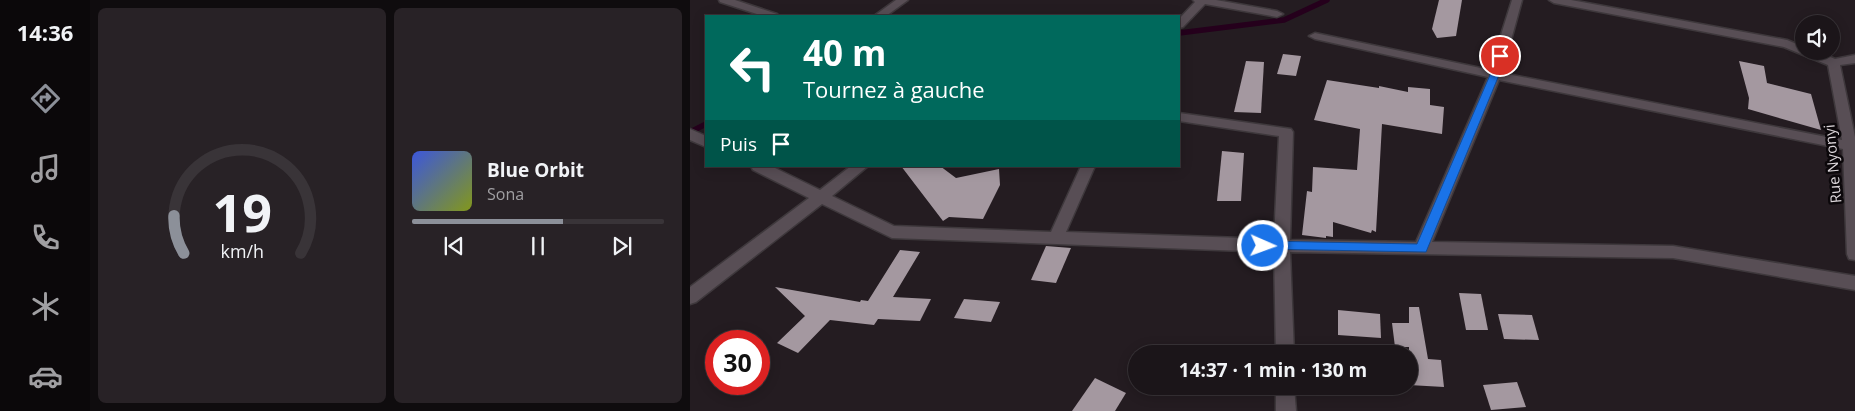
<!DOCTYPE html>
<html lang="fr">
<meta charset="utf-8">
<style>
:root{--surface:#1b1519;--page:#282226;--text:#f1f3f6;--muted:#a09fa2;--line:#393438;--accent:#8c9099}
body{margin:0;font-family:"Open Sans",sans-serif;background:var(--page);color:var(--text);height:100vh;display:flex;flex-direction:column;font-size:19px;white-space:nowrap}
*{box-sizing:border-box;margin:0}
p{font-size:16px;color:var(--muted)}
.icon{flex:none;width:28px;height:28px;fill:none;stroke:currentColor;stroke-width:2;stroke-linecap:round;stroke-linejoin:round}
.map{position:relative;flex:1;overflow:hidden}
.drawer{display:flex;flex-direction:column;gap:8px;padding:8px;background:#0f0c0e;width:600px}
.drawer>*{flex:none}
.banner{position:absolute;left:15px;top:15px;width:475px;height:152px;border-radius:0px;box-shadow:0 2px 12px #0003,0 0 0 1px var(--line);background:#00695c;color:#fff;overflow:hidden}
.buttons{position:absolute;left:1105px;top:15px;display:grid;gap:10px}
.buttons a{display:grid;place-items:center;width:45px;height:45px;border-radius:50%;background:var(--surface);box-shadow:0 2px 12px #0003,0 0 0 1px var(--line);font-size:25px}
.speed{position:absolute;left:15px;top:330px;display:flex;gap:10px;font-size:25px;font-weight:700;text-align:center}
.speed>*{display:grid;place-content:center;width:65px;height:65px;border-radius:50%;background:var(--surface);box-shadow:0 2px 12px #0003,0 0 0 1px var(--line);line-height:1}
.speed .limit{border:8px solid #d22;background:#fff;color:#111}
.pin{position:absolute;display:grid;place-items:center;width:42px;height:42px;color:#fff;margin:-21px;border:2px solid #fff;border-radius:50%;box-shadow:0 1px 5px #0007}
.me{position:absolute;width:55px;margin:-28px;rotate:92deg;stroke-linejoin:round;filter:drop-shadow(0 0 4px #0008)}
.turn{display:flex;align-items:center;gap:18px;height:105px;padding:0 15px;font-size:22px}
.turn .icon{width:65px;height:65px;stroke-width:2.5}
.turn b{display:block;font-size:35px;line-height:42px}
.then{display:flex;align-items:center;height:48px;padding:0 15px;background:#0003;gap:10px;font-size:19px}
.drawer .widget{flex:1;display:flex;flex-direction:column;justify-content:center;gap:8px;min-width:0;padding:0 18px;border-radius:8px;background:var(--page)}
.drawer .dial{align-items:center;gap:0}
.dial svg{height:130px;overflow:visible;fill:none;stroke:var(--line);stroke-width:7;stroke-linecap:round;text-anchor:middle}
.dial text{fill:var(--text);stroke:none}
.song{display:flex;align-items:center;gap:15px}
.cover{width:60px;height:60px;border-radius:8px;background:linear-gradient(135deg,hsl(230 70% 55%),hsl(70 70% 35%))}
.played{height:5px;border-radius:2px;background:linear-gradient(90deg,var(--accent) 60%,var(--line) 60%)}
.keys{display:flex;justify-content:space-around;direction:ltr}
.drawer .tiles{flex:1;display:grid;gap:8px;grid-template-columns:repeat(2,1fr)}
.trip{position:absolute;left:438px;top:345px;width:290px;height:50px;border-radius:25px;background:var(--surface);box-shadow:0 2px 12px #0003,0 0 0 1px var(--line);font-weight:700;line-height:50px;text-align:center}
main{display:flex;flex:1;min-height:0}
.tab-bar{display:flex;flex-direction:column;width:90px;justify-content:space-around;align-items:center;background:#0b080a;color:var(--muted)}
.tab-bar .icon{width:35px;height:35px}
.tab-bar .selected{color:var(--accent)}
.tab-bar b{font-size:22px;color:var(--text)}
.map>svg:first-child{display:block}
</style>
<main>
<nav class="tab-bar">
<b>14:36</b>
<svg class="icon selected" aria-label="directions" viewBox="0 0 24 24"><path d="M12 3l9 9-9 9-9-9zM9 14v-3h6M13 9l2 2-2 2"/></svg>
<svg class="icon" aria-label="music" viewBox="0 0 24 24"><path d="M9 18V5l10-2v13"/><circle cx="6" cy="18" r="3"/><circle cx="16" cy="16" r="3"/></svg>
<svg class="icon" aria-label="phone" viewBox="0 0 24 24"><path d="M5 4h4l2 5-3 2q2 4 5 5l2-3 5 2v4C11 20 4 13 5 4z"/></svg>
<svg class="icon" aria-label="climate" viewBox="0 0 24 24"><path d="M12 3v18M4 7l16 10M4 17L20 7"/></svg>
<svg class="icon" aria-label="car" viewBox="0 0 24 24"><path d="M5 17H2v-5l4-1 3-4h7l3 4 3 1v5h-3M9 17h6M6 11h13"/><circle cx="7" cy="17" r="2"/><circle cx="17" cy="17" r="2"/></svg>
</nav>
<section class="drawer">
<div class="tiles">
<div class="widget dial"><svg viewBox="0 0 100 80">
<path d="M14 69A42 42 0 1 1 86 69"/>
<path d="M14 69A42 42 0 0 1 8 46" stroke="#8c9099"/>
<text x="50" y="56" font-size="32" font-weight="700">19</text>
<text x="50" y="72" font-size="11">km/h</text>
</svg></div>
<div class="widget">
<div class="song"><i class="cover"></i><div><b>Blue Orbit</b><p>Sona</p></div></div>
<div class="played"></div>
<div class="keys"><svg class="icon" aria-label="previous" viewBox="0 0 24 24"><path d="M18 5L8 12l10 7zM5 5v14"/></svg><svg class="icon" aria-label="pause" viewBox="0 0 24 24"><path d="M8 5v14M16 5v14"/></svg><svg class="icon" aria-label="next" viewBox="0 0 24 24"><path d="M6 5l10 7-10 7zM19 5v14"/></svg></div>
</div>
</div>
</section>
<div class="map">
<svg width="1165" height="411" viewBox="0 0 1165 411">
<rect width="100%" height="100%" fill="#241c21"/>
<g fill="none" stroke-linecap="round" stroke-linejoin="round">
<g stroke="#25001c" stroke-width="5.5">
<path d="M 489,33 L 594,20 L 637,0"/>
<path d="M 0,132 L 16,124"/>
</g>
</g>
<g fill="#a498a0">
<path d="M 749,0 L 772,0 L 766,36 L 747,38 L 742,29 Z"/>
<path d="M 593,54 L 611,56 L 606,76 L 587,74 Z"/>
<path d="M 556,61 L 574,62 L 571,113 L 544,112 Z"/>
<path d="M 1049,61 L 1074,66 L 1077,83 L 1121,94 L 1131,130 L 1058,109 L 1059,98 Z"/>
<path d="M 637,80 L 689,88 L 689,86 L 718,92 L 718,87 L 740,89 L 740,105 L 754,107 L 752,134 L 692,124 L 686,232 L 682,230 L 681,233 L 643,222 L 643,237 L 636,236 L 636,238 L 612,235 L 617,191 L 622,192 L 623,167 L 667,170 L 670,129 L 624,120 Z"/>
<path d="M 532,151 L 554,153 L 551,201 L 527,201 Z"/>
<path d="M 211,166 L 250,166 L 266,178 L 309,169 L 310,185 L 293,219 L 259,217 L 253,221 Z"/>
<path d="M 356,246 L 381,248 L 366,283 L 341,280 Z"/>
<path d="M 210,250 L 230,252 L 203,297 L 241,299 L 230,321 L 188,319 L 184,325 L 140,320 L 108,353 L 87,343 L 115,316 L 85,287 L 170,302 L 171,300 L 178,301 Z"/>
<path d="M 769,293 L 791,294 L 798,330 L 776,330 Z"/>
<path d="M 274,299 L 310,302 L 301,322 L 264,318 Z"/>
<path d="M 719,307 L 729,307 L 738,359 L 751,360 L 754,387 L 719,385 L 719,347 L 705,347 L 702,323 L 719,323 Z"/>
<path d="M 648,310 L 690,314 L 691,338 L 648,335 Z"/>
<path d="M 808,314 L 842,315 L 849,340 L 814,339 Z"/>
<path d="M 405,378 L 436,393 L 425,411 L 382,411 Z"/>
<path d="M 827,382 L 836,407 L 801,410 L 793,385 Z"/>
</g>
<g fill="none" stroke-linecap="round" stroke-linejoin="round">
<defs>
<g id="minor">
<path d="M 29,0 L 45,0 L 87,14 L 89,16 L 73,16 L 30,2 Z"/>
<path d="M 206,0 L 218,0 L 196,16 L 184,16 Z"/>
<path d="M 503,0 L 526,0 L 587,11 L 593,14 L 587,17 L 515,4 L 493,27 L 489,28 L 489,19 L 505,2 Z"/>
<path d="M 822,0 L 832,0 L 812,73 L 1152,140 L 1138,65 L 1094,47 L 864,3 L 859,0 L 881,0 L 1097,40 L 1114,47 L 1114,51 L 1126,51 L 1145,59 L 1165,55 L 1165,63 L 1150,65 L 1165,137 L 1165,260 L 1159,259 L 1157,254 L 1153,149 L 809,80 L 742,242 L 983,246 L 1165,276 L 1165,290 L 983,258 L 600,252 L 604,354 L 586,354 L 584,252 L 202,238 L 132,204 L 6,302 L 0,304 L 0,287 L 119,198 L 63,170 L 61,166 L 81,166 L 130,190 L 161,166 L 178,166 L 142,196 L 204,226 L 361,232 L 391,166 L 405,166 L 376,232 L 584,239 L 589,136 L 489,121 L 489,113 L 601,129 L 603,132 L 600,240 L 726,242 L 798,77 L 625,39 L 619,36 L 625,33 L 800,70 Z"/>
<path d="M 0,129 L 16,136 L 16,147 L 0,140 Z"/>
<path d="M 586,386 L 604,386 L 606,411 L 586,411 Z"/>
</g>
</defs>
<use href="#minor" stroke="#3e383c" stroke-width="3"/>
<use href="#minor" fill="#584e55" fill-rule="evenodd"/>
</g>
<path fill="#1a73e8" stroke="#114b97" d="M 810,54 L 815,56 L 809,75 L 736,252 L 569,249 L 567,246 L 569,242 L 573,241 L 727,244 L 800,75 L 806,56 Z"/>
<g text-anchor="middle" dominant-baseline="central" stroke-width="5" stroke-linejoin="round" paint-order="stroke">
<g font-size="15" fill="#dbd5d9" stroke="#0b070a">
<text transform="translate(1142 164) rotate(-95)">Rue Nyonyi</text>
</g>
</g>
</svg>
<div class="buttons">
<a><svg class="icon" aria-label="sound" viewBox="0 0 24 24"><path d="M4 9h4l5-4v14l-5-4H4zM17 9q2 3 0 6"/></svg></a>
</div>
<div class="speed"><div class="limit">30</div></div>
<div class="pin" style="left:810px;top:56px;background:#d93025"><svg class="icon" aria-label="arrive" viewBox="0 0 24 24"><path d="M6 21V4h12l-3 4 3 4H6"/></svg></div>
<svg class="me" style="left:573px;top:246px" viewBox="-20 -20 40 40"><circle r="17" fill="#1a73e8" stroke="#fff" stroke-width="3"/><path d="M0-11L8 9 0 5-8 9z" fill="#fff"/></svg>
<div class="trip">14:37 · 1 min · 130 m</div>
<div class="banner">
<div class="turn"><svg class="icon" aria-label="left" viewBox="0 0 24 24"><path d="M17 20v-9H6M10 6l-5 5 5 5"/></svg><div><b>40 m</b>Tournez à gauche</div></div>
<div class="then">Puis<svg class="icon" aria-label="arrive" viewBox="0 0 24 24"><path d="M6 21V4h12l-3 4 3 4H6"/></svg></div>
</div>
</div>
</main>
